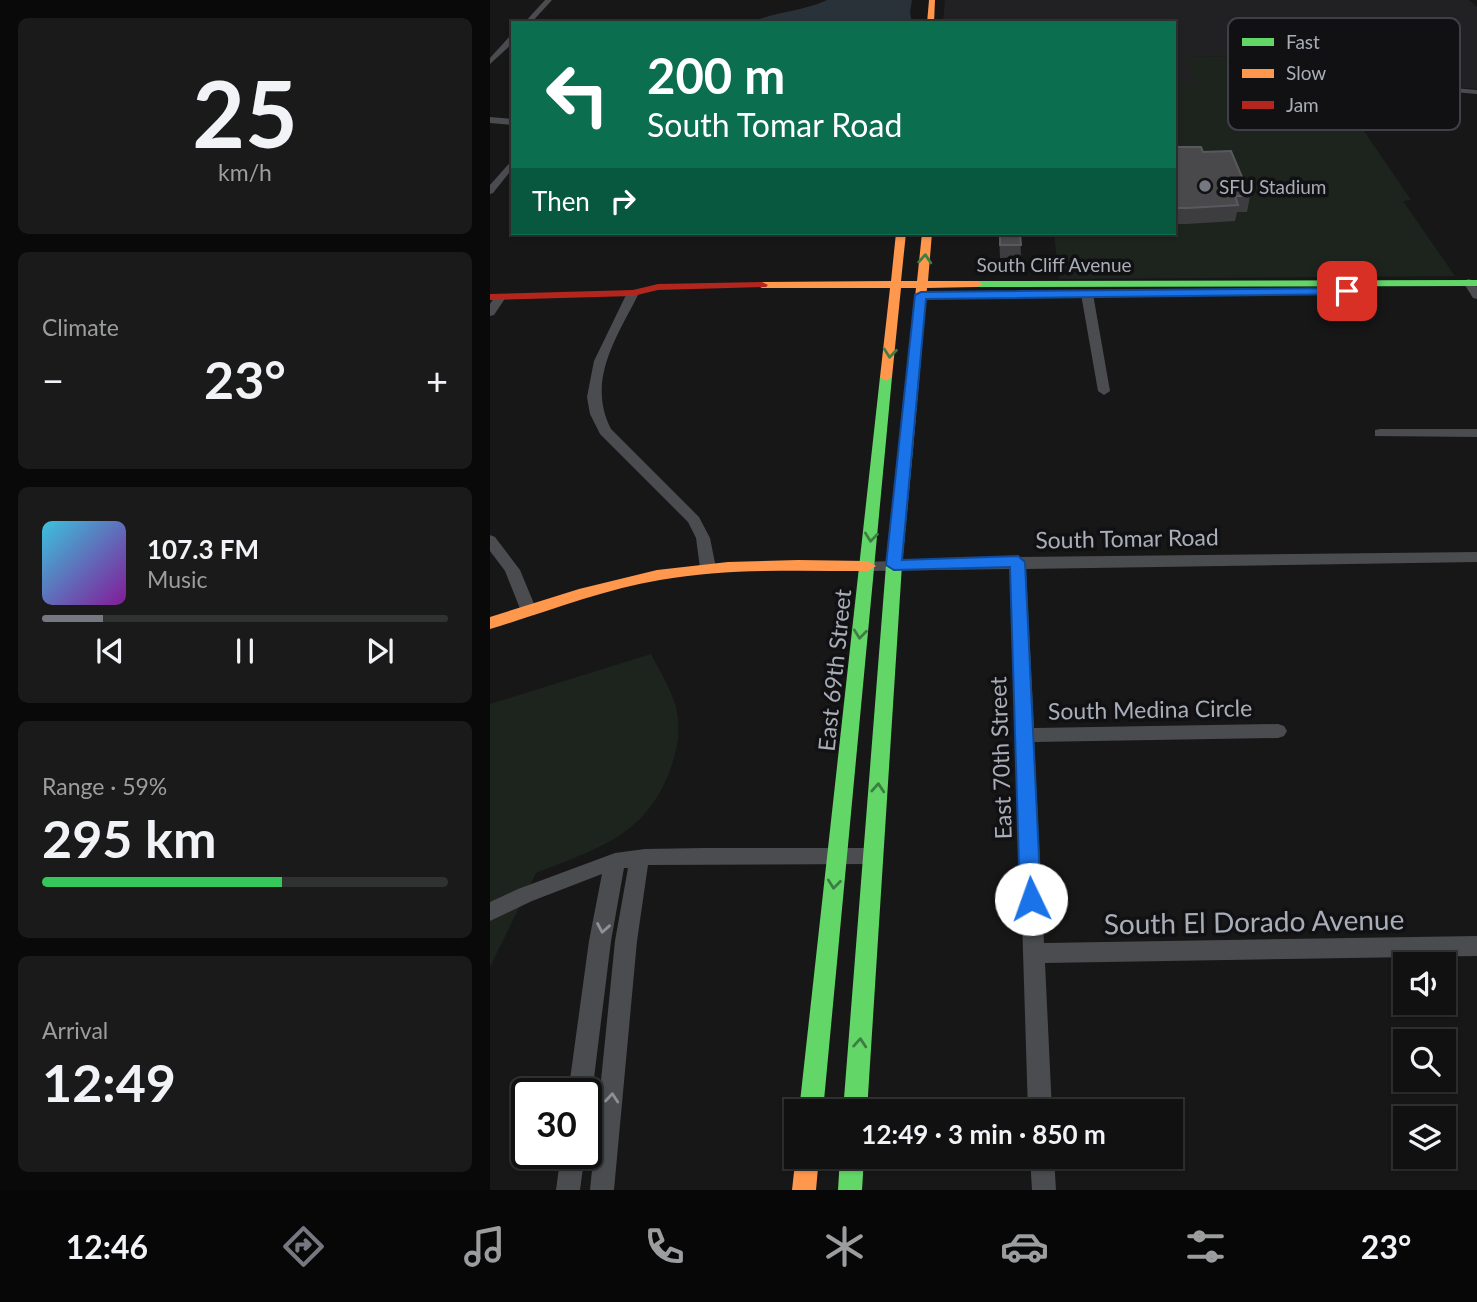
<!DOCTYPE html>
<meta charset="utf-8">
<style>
:root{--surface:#111;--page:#1a1a1a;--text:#f1f3f6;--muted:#9c9d9f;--line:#303131;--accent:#757880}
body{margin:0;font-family:Lato,sans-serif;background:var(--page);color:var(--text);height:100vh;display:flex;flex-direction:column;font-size:26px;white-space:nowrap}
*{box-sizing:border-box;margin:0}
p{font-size:23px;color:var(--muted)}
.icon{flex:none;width:38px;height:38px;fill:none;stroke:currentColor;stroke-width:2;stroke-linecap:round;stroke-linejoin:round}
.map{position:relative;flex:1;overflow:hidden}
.sheet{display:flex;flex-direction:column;gap:18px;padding:18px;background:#090909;width:490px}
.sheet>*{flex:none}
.top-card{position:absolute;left:21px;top:21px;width:665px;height:214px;border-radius:0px;box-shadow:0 2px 5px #0004,0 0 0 2px var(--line);background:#0b6e4f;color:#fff;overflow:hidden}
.controls{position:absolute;left:903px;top:952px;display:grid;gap:14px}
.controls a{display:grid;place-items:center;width:63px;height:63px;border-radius:0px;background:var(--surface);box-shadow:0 2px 5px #0004,0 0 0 2px var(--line);font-size:35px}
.speed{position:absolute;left:21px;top:1078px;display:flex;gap:14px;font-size:35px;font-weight:700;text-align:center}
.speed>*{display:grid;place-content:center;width:91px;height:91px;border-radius:50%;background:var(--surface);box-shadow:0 2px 5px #0004,0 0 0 2px var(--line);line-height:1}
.speed .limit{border:4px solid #111;border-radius:10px;background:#fff;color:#111}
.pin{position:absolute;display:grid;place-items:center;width:60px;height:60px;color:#fff;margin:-30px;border-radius:14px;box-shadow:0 4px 10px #0006}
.me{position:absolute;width:77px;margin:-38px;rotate:357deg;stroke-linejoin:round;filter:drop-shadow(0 0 5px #0008)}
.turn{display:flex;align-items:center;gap:24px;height:147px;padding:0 21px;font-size:32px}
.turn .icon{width:91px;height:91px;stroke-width:2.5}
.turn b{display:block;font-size:49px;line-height:60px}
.then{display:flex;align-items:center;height:66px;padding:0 21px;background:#0003;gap:14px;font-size:26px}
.big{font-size:52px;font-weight:700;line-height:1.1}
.sheet .widget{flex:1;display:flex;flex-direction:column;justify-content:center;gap:10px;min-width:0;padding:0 24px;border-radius:10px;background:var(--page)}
.sheet .dial{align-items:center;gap:0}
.dial b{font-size:91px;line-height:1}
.song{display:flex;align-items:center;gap:21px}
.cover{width:84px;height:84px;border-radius:10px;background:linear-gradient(135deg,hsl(190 70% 55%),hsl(290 70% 35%))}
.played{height:7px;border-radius:4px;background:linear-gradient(90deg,var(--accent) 15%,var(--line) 15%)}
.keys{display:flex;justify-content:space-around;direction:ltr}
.heat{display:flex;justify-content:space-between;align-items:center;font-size:38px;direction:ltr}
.charge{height:10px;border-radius:5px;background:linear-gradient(90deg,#34c759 59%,var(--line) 0)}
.trip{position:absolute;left:294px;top:1099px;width:399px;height:70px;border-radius:0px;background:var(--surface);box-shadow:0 2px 5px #0004,0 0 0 2px var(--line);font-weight:700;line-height:70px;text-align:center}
.menu{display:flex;height:112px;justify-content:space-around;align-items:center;background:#070707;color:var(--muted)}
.menu .icon{width:49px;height:49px}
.menu .active{color:var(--accent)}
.menu b{font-size:32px;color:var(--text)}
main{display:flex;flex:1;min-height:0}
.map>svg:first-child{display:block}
</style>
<main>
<section class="sheet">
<div class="widget dial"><b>25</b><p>km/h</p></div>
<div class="widget"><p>Climate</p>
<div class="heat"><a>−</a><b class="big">23°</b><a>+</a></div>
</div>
<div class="widget">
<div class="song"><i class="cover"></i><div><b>107.3 FM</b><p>Music</p></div></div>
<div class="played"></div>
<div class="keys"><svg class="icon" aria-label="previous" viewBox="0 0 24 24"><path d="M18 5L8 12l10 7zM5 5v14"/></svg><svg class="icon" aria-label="pause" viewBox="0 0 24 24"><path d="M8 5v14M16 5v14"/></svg><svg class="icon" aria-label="next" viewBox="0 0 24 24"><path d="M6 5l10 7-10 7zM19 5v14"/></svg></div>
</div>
<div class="widget"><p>Range · 59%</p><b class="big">295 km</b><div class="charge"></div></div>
<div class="widget"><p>Arrival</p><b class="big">12:49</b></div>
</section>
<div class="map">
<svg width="987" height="1190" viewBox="0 0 987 1190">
<rect width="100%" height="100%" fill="#171717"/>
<path fill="#212123" d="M 455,0 L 979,0 L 987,7 L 987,89 L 951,86 L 933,66 L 827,44 L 815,45 L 823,56 L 695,57 L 705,83 L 684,83 L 684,23 L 453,23 Z"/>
<g fill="#1d241e">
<path d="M 823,56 L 921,200 L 913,201 L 965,276 L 569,279 L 564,233 L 684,233 L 684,83 L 705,83 L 694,57 Z"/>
<path d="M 161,654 C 169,670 181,689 186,707 C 191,728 188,750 180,770 C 156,836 106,849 46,873 L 0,967 L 0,704 Z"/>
</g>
<path fill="#2a3239" d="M 337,0 L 422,0 L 420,12 L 422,23 L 260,23 C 285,11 312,12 337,0 Z"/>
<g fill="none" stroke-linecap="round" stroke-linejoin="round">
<g fill="#4b4c50" fill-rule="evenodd">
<path d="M 55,0 L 62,0 L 41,23 L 34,23 Z"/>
<path d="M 20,36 L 23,36 L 23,43 L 0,64 L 0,58 Z"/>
<path d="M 853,87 L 953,87 L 987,90 L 987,94 L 953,91 L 850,91 Z"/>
<path d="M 0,117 L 23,119 L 23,125 L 0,123 Z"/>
<path d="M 23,159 L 23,168 L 3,193 L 0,194 L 0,185 Z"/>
<path d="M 978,279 L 982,280 L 987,287 L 987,299 L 983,298 L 973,282 Z"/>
<path d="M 143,290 L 149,293 C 127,337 96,380 121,429 L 209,517 L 220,538 L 226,568 L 218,573 L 210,568 L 206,538 L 198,522 L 110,434 L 100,414 L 97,397 L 104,361 L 137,293 Z"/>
<path d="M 597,291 L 603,294 L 620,391 L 614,395 L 608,391 L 591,294 Z"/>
<path d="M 10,294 L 16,297 L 4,315 L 0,316 L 0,304 L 6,295 Z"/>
<path d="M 890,429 L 987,429 L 987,437 L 885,436 L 885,430 Z"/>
<path d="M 0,535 L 5,537 L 30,570 L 47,611 L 45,615 L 33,615 L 31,611 L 15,571 L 0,551 Z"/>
<path d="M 987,552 L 987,562 L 536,569 L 544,728 L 788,724 L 794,726 L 797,731 L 794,736 L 788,738 L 544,742 L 554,943 L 987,936 L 987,956 L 555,963 L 562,1111 L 538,1111 L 521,569 L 378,571 L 373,570 L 370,566 L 373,562 L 528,557 Z"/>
<path d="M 214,848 L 383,848 L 390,850 L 393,856 L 390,862 L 383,864 L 158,865 L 147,941 L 124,1190 L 100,1190 L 125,941 L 138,868 L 134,868 L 121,941 L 102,1094 L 96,1103 L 96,1094 L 78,1094 L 99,941 L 112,874 L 42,901 L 0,921 L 0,902 L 28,889 L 125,853 L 155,849 Z"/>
<path d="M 71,1153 L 95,1153 L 90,1190 L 66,1190 Z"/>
<path d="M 540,1157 L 564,1157 L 566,1190 L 542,1190 Z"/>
</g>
<g fill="#63d668" fill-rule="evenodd">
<path d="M 987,280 L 987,286 L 487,287 L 481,284 L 487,281 Z"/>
<path d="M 396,373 L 402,377 L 333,1111 L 309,1111 L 390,377 Z"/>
<path d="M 416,444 L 423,448 L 412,565 L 377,1111 L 353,1111 L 396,565 L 409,448 Z"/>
<path d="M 350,1157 L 374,1157 L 372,1190 L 348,1190 Z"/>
</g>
<g fill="#ff974d" fill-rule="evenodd">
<path d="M 439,0 L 445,0 L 444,23 L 437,23 Z"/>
<path d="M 406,233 L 416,233 L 411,281 L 427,281 L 432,233 L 442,233 L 438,281 L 487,281 L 493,284 L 487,287 L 437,288 L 423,448 L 416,452 L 409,448 L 426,288 L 411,288 L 402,377 L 396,381 L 390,377 L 400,288 L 272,288 L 266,285 L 272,282 L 401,281 Z"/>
<path d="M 308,560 L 378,561 L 386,566 L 378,571 C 309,571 238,568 170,580 C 111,590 57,612 0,629 L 0,617 L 89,589 L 167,570 L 238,562 Z"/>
<path d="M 306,1154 L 306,1157 L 329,1157 L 326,1190 L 302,1190 Z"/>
</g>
<path fill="#b3261e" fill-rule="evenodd" d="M 272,282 L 278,285 L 276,287 L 168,290 L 143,296 L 0,300 L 0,294 L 143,290 L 168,284 Z"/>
</g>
<g fill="#3d3d3f">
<path d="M 684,147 L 760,196 L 757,212 L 747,212 L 745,221 L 696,224 L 684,224 Z"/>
<path d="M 509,233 L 530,233 L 531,257 L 510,258 Z"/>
</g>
<g fill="#49494c" stroke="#58595d" stroke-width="2">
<path d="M 684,147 L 711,147 L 713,152 L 741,151 L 760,196 L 745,196 L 748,205 L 698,208 L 684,208 Z"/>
<path d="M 510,233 L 530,233 L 531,245 L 510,245 Z"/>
</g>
<defs><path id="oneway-chevron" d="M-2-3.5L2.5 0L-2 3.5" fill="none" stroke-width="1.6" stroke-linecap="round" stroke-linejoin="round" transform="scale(1.75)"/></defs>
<g stroke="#3e7d42">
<use href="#oneway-chevron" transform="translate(435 259) rotate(-86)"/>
<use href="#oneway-chevron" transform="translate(400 353) rotate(96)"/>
<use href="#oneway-chevron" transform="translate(381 537) rotate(96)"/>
<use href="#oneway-chevron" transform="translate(370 634) rotate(96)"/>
<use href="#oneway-chevron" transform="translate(388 788) rotate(-86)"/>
<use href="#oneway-chevron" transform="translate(344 884) rotate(96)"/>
<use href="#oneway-chevron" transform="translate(370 1043) rotate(-86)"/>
</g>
<g stroke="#8c9099">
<use href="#oneway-chevron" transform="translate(113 928) rotate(100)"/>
<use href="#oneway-chevron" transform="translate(122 1098) rotate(-85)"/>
</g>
<path fill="#1a73e8" stroke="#114b97" stroke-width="2" d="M 857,288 L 863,291 L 861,294 L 436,299 L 412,560 L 528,556 L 535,562 L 551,899 L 548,905 L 541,908 L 533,905 L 530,899 L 520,567 L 404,570 L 396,565 L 425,295 L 431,292 Z"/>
<circle fill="#757880" stroke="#111113" stroke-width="2.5" cx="715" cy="186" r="7"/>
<g text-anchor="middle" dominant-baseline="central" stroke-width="7" stroke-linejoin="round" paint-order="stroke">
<g font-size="19" fill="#a8adb8" stroke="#111113" text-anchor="start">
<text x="729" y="186">SFU Stadium</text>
</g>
<g font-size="19" fill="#a8adb8" stroke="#111113">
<text x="564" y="264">South Cliff Avenue</text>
</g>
<g font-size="23" fill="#a8adb8" stroke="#111113">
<text transform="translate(637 538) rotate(-1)">South Tomar Road</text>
<text transform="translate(344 670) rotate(-84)">East 69th Street</text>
<text transform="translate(660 709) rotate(-1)">South Medina Circle</text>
<text transform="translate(510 758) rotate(-92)">East 70th Street</text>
</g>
<g font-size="28" fill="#a8adb8" stroke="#111113">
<text transform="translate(764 921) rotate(-1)">South El Dorado Avenue</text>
</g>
</g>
<rect x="738" y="18" width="232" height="112" rx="10" fill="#111113" stroke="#3e4045" stroke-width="2"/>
<rect x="752" y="38" width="32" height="8" fill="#63d668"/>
<rect x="752" y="69" width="32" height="9" fill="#ff974d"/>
<rect x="752" y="101" width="32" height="8" fill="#b3261e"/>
<g font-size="19" fill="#a8adb8">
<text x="796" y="49">Fast</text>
<text x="796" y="80">Slow</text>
<text x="796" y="112">Jam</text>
</g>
</svg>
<div class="controls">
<a><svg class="icon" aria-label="sound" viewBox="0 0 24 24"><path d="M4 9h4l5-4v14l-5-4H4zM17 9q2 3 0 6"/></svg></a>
<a><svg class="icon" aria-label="search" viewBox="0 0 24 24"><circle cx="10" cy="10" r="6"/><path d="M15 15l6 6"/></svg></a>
<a><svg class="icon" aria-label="layers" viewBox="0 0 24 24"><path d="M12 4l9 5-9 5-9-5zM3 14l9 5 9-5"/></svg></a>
</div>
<div class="speed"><div class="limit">30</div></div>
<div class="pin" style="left:857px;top:291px;background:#d93025"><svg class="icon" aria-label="arrive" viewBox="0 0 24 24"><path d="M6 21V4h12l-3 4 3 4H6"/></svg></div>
<svg class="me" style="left:541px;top:899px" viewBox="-20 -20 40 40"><circle r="19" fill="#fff"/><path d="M0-13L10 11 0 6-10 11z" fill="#1a73e8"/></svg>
<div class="trip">12:49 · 3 min · 850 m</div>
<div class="top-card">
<div class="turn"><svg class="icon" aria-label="left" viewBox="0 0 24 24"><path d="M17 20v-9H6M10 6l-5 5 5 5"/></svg><div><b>200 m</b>South Tomar Road</div></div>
<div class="then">Then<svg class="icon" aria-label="right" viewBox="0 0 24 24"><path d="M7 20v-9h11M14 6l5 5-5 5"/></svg></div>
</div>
</div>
</main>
<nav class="menu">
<b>12:46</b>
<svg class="icon active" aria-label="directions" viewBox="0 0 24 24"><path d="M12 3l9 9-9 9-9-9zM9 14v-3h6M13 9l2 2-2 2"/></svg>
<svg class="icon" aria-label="music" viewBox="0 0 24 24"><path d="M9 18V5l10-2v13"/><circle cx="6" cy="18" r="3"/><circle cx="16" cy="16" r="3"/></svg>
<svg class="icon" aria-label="phone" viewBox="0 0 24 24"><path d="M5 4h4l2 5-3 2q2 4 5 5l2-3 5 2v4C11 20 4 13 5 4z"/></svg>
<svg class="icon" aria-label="climate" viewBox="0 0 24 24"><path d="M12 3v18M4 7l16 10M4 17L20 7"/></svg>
<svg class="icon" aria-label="car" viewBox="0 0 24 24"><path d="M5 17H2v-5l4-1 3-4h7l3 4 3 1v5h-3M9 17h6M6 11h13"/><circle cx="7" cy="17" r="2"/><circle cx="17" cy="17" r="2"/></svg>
<svg class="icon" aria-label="filters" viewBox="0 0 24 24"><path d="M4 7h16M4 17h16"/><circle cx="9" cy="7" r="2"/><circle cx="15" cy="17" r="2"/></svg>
<b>23°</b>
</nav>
